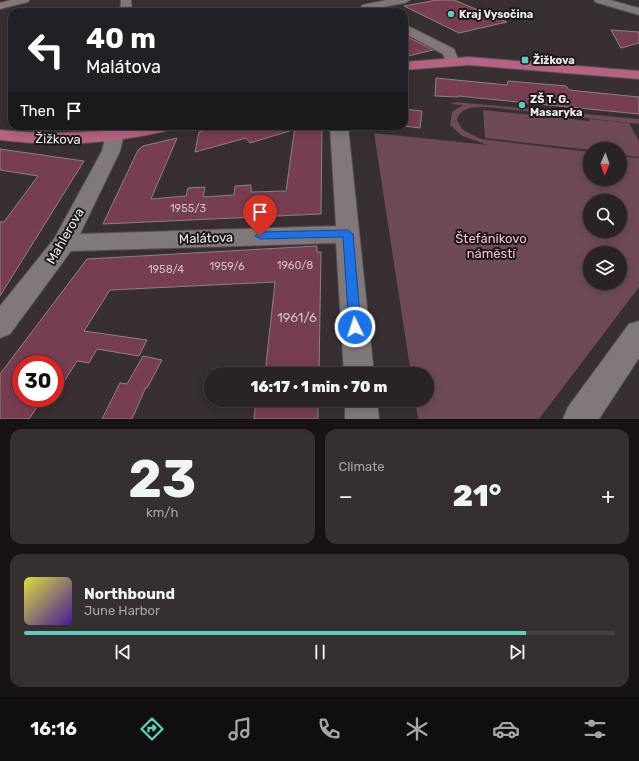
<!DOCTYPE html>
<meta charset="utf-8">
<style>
:root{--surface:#292325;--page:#352f32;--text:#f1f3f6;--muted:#a5a4a7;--line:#454042;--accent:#5dceb9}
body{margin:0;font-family:Rubik,sans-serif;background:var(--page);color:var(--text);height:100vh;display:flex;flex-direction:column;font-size:15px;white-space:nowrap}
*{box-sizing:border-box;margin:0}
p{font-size:13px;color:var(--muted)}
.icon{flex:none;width:22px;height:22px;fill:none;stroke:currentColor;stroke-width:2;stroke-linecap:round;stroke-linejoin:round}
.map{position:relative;height:419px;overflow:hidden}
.side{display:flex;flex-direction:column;gap:10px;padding:10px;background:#171314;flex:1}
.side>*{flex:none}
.hud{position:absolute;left:8px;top:8px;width:400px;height:122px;border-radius:12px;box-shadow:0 2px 10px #0003,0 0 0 1px var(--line);background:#202124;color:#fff;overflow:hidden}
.needle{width:26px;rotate:182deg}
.tools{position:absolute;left:583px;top:142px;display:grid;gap:8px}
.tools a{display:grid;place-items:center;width:44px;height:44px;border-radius:50%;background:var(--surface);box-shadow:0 2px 10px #0003,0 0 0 1px var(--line);font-size:20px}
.speed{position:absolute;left:12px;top:355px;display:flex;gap:8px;font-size:20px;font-weight:700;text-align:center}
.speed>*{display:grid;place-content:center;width:52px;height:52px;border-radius:50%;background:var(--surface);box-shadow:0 2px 10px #0003,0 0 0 1px var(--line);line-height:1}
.speed .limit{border:6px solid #d22;background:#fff;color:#111}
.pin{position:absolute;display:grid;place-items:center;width:34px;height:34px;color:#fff;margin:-41px -17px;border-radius:50% 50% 50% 0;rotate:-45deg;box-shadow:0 0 4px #0007}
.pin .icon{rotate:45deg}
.me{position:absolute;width:44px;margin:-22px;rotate:356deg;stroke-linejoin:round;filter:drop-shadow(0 0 3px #0008)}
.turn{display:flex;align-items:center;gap:14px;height:84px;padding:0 12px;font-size:18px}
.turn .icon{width:52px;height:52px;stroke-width:2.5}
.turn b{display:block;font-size:28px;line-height:34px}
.then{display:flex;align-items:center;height:38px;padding:0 12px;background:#0003;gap:8px;font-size:15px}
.big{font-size:30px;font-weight:800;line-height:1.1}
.side .card{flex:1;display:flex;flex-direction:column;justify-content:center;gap:6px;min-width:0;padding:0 14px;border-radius:12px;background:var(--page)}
.side .dial{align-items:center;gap:0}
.dial b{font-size:52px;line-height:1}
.song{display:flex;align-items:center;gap:12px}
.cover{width:48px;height:48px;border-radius:6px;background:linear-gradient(135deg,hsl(60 70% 55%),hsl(260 70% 35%))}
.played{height:4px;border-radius:2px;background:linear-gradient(90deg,var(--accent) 85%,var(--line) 85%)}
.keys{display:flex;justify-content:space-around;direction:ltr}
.heat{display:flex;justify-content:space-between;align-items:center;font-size:22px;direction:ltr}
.side .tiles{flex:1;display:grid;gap:10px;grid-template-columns:1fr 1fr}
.card:last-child{grid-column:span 2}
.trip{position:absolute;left:204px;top:367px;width:230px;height:40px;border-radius:20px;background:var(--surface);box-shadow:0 2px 10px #0003,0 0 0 1px var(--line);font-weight:800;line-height:40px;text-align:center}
.dock{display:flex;height:64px;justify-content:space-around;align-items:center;background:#100e0f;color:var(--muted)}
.dock .icon{width:28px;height:28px}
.dock .current{color:var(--accent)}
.dock b{font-size:18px;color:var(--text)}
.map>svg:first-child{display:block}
</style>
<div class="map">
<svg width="639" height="419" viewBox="0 0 639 419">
<rect width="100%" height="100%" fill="#372f31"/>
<g fill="#6e4a55" fill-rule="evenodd">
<path d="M 456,102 L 639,119 L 639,124 L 487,107 C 475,107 461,106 457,120 L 463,130 L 481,139 L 590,152 L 590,179 L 620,179 L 620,156 L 639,158 L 639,287 L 539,419 L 418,419 L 415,400 L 427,400 L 427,374 L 411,374 L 374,133 L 488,145 L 462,136 L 450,125 L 452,112 L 463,105 L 450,104 ZM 590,201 L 620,201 L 620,231 L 590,231 ZM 590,253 L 620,253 L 620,283 L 590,283 Z"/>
<path d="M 483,110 L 589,121 L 589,119 L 629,123 L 639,141 L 639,157 L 620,155 L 620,149 L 590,150 L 485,138 Z"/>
<path d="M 77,126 L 104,126 L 94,131 L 71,133 Z"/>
</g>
<g fill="#773e51" stroke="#8b8284">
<path d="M 437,0 L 454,0 L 507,22 L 459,33 L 404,6 Z"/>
<path d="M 611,30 L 639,32 L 639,43 L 621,48 Z"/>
<path d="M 404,35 L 433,50 L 404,57 Z"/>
<path d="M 436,78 L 507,85 L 508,81 L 566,86 L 569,90 L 639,97 L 639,114 L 458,96 L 458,97 L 435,96 Z"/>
<path d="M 404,109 L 422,111 L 420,128 L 404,126 Z"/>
<path d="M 220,126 L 293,126 L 293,130 L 250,143 L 246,138 L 195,152 L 199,132 Z"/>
<path d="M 295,126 L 322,126 L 321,214 L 103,224 L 138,150 L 143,146 L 177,138 L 151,199 L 186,196 L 188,188 L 205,187 L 203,197 L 234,195 L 235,186 L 251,185 L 251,192 L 286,191 Z"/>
<path d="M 0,149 L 84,161 L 0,296 L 0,222 L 4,222 L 38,176 L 0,170 Z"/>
<path d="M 317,246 L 317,252 L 321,252 L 319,374 L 265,374 L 275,282 L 110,290 L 84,331 L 147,340 L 139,356 L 97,349 L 89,363 L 77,361 L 55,396 L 55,364 L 21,364 L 21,398 L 43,398 L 29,419 L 0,419 L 0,374 L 87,259 Z"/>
<path d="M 143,356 L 162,360 L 147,388 L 146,387 L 132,419 L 102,419 L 120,383 L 127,384 Z"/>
<path d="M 256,400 L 318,400 L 318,419 L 254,419 Z"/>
</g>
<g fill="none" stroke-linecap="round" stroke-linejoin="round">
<defs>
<g id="minor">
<path d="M 11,0 L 29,0 L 28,2 L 0,9 L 0,3 Z"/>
<path d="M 121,0 L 131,0 L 132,12 L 120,12 Z"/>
<path d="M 387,0 L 410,0 L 405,3 L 366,10 L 361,7 L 362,5 Z"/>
<path d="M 594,0 L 610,0 L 639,8 L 639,15 L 595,2 Z"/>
<path d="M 404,24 L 454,49 L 459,61 L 457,64 L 447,64 L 443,54 L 404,33 Z"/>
<path d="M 108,126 L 126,126 L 120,151 L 80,234 L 336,226 L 330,126 L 348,126 L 374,374 L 344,374 L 336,243 L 71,251 L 10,334 L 0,338 L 0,306 L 54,239 L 102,151 Z"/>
<path d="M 639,321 L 639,358 L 599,419 L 563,419 L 568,407 L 629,324 Z"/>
<path d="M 345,400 L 377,400 L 379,419 L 345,419 Z"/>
</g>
<g id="major">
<path d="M 469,57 L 639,71 L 639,79 L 469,65 L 404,70 L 404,62 Z"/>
<path d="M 140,126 L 173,126 L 170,130 C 113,144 58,147 0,140 L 0,130 C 47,135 93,134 140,126 Z"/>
</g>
</defs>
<use href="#minor" stroke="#544e50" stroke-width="2"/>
<use href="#major" stroke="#544e50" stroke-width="2"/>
<use href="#minor" fill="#81787a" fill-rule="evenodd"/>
<use href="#major" fill="#b66282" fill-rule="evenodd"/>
</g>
<path fill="#1a73e8" stroke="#114b97" d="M 348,230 L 353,234 L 361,327 L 359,331 L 355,332 L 351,331 L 349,327 L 343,237 L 260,239 L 255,236 L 260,232 Z"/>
<g fill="#5dceb9" stroke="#1c1819" stroke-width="1.5">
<circle cx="451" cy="14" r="4"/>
<rect x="521" y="56" width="8" height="8" rx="2"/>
<circle cx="522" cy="105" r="4"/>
</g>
<g text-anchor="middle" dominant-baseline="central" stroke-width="4" stroke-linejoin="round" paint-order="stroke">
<g font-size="11" font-weight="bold" fill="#eee9eb" stroke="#1c1819" text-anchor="start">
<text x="459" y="14">Kraj Vysočina</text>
<text x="533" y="60">Žižkova</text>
<text x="530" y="99">ZŠ T. G.<tspan x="530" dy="13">Masaryka</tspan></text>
</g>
<g font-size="11" fill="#d0bec4">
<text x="188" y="208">1955/3</text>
<text x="295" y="265">1960/8</text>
<text x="227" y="266">1959/6</text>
<text x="166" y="269">1958/4</text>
</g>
<g font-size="13" fill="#eee9eb" stroke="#1c1819">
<text transform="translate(58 139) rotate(1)">Žižkova</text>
<text transform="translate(65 236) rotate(-60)">Mahlerova</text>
<text transform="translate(206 238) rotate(-2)">Malátova</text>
</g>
<g font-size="13" fill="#f6bece" stroke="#1c1819">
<text x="491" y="238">Štefánikovo<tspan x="491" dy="15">náměstí</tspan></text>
</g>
<g font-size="13" fill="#d0bec4">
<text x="297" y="317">1961/6</text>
</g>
</g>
</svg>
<div class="tools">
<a><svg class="needle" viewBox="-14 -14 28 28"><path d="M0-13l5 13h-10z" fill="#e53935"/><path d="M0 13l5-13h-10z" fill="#a5a4a7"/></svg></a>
<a><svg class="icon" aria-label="search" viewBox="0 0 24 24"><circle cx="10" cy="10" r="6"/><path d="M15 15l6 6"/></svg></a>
<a><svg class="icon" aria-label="layers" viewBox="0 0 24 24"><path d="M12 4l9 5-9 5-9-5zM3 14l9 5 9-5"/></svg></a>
</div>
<div class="speed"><div class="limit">30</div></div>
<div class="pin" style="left:260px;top:236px;background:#d93025"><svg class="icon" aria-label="arrive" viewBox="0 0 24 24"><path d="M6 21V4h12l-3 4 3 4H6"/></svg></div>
<svg class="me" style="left:355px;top:327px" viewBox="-20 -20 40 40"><circle r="17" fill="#1a73e8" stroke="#fff" stroke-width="3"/><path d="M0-11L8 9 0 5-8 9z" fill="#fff"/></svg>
<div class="trip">16:17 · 1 min · 70 m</div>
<div class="hud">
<div class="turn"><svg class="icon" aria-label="left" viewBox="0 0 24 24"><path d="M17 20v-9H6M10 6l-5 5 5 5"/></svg><div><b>40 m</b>Malátova</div></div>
<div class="then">Then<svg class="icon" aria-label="arrive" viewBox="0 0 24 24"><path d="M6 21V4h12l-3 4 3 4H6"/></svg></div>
</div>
</div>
<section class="side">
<div class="tiles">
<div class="card dial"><b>23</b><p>km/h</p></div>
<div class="card"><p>Climate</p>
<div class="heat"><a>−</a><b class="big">21°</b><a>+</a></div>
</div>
<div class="card">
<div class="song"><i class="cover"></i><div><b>Northbound</b><p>June Harbor</p></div></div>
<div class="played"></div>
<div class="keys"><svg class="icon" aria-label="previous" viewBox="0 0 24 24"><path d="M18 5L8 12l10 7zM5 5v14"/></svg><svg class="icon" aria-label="pause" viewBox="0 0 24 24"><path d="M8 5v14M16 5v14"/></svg><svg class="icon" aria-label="next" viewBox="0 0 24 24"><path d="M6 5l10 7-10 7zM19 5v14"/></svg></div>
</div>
</div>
</section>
<nav class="dock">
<b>16:16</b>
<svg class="icon current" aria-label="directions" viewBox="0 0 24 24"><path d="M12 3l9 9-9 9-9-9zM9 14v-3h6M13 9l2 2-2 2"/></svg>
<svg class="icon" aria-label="music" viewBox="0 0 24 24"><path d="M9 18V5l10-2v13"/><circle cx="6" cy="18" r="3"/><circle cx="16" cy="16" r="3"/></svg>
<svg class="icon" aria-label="phone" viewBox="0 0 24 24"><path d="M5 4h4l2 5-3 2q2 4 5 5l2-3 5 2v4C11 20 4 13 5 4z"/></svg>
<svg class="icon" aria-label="climate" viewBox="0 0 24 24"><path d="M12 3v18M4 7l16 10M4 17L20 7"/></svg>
<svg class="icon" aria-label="car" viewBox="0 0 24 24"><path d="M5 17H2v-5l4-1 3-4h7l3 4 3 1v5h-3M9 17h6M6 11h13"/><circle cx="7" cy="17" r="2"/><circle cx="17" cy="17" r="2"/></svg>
<svg class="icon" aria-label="filters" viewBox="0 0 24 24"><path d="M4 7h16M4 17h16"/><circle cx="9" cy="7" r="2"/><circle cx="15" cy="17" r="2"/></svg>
</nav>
